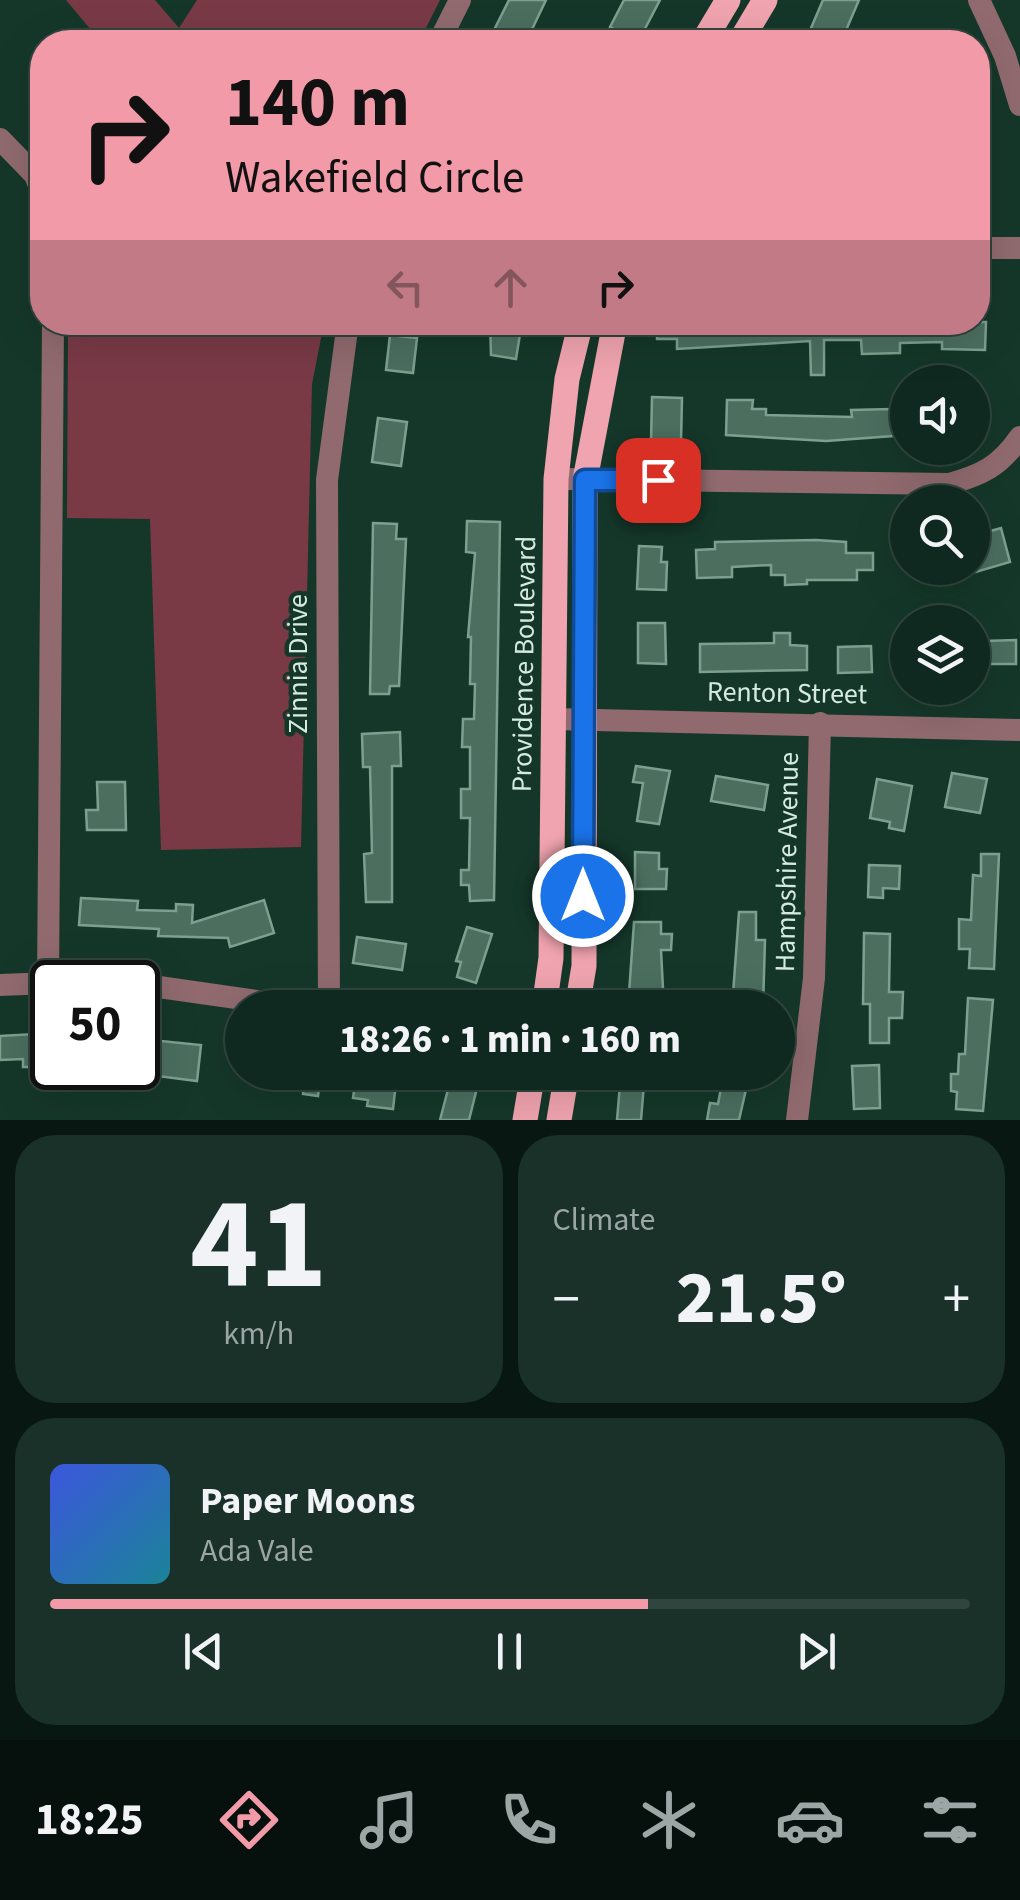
<!DOCTYPE html>
<meta charset="utf-8">
<style>
:root{--surface:#102920;--page:#193129;--text:#f1f3f6;--muted:#9ca6a5;--line:#30453e;--accent:#f39aa8}
body{margin:0;font-family:"Source Sans 3",sans-serif;background:var(--page);color:var(--text);height:100vh;display:flex;flex-direction:column;font-size:38px;white-space:nowrap}
*{box-sizing:border-box;margin:0}
p{font-size:32px;color:var(--muted)}
.icon{flex:none;width:55px;height:55px;fill:none;stroke:currentColor;stroke-width:2;stroke-linecap:round;stroke-linejoin:round}
.map{position:relative;height:1120px;overflow:hidden}
.drawer{display:flex;flex-direction:column;gap:15px;padding:15px;background:#091712;flex:1}
.drawer>*{flex:none}
.guide{position:absolute;left:30px;top:30px;width:960px;height:305px;border-radius:40px;box-shadow:0 10px 40px #0002,0 0 0 2px var(--line);background:#f39aa8;color:#111;overflow:hidden}
.tools{position:absolute;left:890px;top:365px;display:grid;gap:20px}
.tools a{display:grid;place-items:center;width:100px;height:100px;border-radius:50%;background:var(--surface);box-shadow:0 10px 40px #0002,0 0 0 2px var(--line);font-size:50px}
.speed{position:absolute;left:30px;top:960px;display:flex;gap:20px;font-size:50px;font-weight:700;text-align:center}
.speed>*{display:grid;place-content:center;width:130px;height:130px;border-radius:50%;background:var(--surface);box-shadow:0 10px 40px #0002,0 0 0 2px var(--line);line-height:1}
.speed .limit{border:5px solid #111;border-radius:15px;background:#fff;color:#111}
.pin{position:absolute;display:grid;place-items:center;width:85px;height:85px;color:#fff;margin:-42px;border-radius:20px;box-shadow:0 5px 15px #0006}
.me{position:absolute;width:110px;margin:-55px;rotate:0deg;stroke-linejoin:round;filter:drop-shadow(0 0 8px #0008)}
.turn{display:flex;align-items:center;gap:35px;height:210px;padding:0 30px;font-size:45px}
.turn .icon{width:130px;height:130px;stroke-width:2.5}
.turn b{display:block;font-size:70px;line-height:85px}
.lanes{display:flex;align-items:center;height:95px;padding:0 30px;background:#0003;justify-content:center;gap:50px;direction:ltr}
.lanes .off{opacity:.35}
.big{font-size:75px;font-weight:800;line-height:1.1}
.drawer .tile{flex:1;display:flex;flex-direction:column;justify-content:center;gap:15px;min-width:0;padding:0 35px;border-radius:40px;background:var(--page)}
.drawer .dial{align-items:center;gap:0}
.dial b{font-size:130px;line-height:1}
.song{display:flex;align-items:center;gap:30px}
.cover{width:120px;height:120px;border-radius:15px;background:linear-gradient(135deg,hsl(230 70% 55%),hsl(190 70% 35%))}
.played{height:10px;border-radius:5px;background:linear-gradient(90deg,var(--accent) 65%,var(--line) 65%)}
.keys{display:flex;justify-content:space-around;direction:ltr}
.heat{display:flex;justify-content:space-between;align-items:center;font-size:55px;direction:ltr}
.drawer .tiles{flex:1;display:grid;gap:15px;grid-template-columns:1fr 1fr}
.tile:last-child{grid-column:span 2}
.trip{position:absolute;left:225px;top:990px;width:570px;height:100px;border-radius:50px;background:var(--surface);box-shadow:0 10px 40px #0002,0 0 0 2px var(--line);font-weight:800;line-height:100px;text-align:center}
.tab-bar{display:flex;height:160px;justify-content:space-around;align-items:center;background:#06100d;color:var(--muted)}
.tab-bar .icon{width:70px;height:70px}
.tab-bar .selected{color:var(--accent)}
.tab-bar b{font-size:45px;color:var(--text)}
.map>svg:first-child{display:block}
</style>
<div class="map">
<svg width="1020" height="1120" viewBox="0 0 1020 1120">
<rect width="100%" height="100%" fill="#15372a"/>
<g fill="#793a46">
<path d="M 66,0 L 155,0 L 179,28 L 197,0 L 440,0 L 419,42 L 101,42 Z"/>
<path d="M 68,323 L 324,323 L 312,384 L 301,847 L 161,850 L 150,519 L 67,518 Z"/>
</g>
<g fill="#4b6e5f" stroke="#7ca08f" stroke-width="2.5">
<path d="M 509,0 L 546,0 L 526,42 L 488,42 Z"/>
<path d="M 624,0 L 660,0 L 638,42 L 610,27 Z"/>
<path d="M 823,0 L 859,0 L 841,42 L 805,42 Z"/>
<path d="M 490,322 L 522,322 L 516,359 L 491,355 Z"/>
<path d="M 657,322 L 986,322 L 985,350 L 942,349 L 942,342 L 900,343 L 900,353 L 862,354 L 861,340 L 824,340 L 824,375 L 811,375 L 810,341 L 677,349 L 677,339 L 657,339 Z"/>
<path d="M 390,335 L 417,338 L 413,373 L 386,370 Z"/>
<path d="M 652,397 L 682,398 L 681,443 L 651,442 Z"/>
<path d="M 727,400 L 753,400 L 752,409 L 766,409 L 766,415 L 852,417 L 851,410 L 892,409 L 893,436 L 826,441 L 726,435 Z"/>
<path d="M 378,418 L 407,422 L 401,466 L 372,462 Z"/>
<path d="M 467,521 L 500,522 L 494,900 L 470,901 L 469,885 L 461,885 L 461,870 L 469,870 L 470,818 L 461,818 L 461,789 L 470,789 L 470,747 L 462,747 L 463,719 L 474,719 L 475,684 L 470,684 L 471,637 L 468,637 L 475,553 L 466,552 Z"/>
<path d="M 373,523 L 397,524 L 396,539 L 406,539 L 399,686 L 390,686 L 389,694 L 370,694 Z"/>
<path d="M 1001,528 L 1010,562 L 976,572 L 972,536 Z"/>
<path d="M 816,540 L 846,542 L 846,553 L 873,553 L 873,570 L 857,570 L 857,580 L 807,580 L 807,584 L 785,585 L 785,575 L 771,575 L 771,565 L 732,567 L 732,577 L 697,578 L 696,550 L 715,549 L 715,542 Z"/>
<path d="M 639,546 L 662,547 L 661,562 L 667,562 L 666,590 L 637,589 Z"/>
<path d="M 638,623 L 665,623 L 666,664 L 638,663 Z"/>
<path d="M 774,633 L 790,633 L 790,645 L 807,646 L 807,670 L 700,672 L 700,644 L 774,643 Z"/>
<path d="M 1016,640 L 1016,664 L 984,664 L 984,641 Z"/>
<path d="M 871,646 L 872,672 L 838,673 L 838,647 Z"/>
<path d="M 400,732 L 401,766 L 392,766 L 392,902 L 366,902 L 364,854 L 372,853 L 370,767 L 363,767 L 362,734 Z"/>
<path d="M 636,766 L 670,771 L 659,824 L 637,821 L 643,783 L 633,782 Z"/>
<path d="M 952,773 L 987,779 L 980,813 L 945,807 Z"/>
<path d="M 716,776 L 768,785 L 764,810 L 711,801 Z"/>
<path d="M 877,779 L 912,786 L 904,831 L 889,828 L 890,822 L 870,818 Z"/>
<path d="M 97,782 L 125,782 L 126,830 L 87,830 L 86,810 L 98,810 Z"/>
<path d="M 635,852 L 659,853 L 659,869 L 667,869 L 666,889 L 635,889 Z"/>
<path d="M 981,854 L 999,854 L 994,969 L 969,968 L 970,949 L 959,949 L 959,919 L 971,920 L 973,875 L 981,876 Z"/>
<path d="M 869,865 L 900,866 L 899,889 L 883,888 L 883,898 L 868,897 Z"/>
<path d="M 81,898 L 138,901 L 137,910 L 176,911 L 176,904 L 193,905 L 192,923 L 264,900 L 274,933 L 230,947 L 228,938 L 158,936 L 159,929 L 79,925 Z"/>
<path d="M 739,912 L 756,912 L 756,940 L 765,940 L 763,1008 L 732,1008 Z"/>
<path d="M 634,922 L 661,922 L 661,934 L 672,934 L 671,950 L 661,950 L 664,1008 L 628,1008 Z"/>
<path d="M 467,927 L 492,934 L 476,983 L 457,977 L 461,962 L 456,961 Z"/>
<path d="M 864,933 L 890,934 L 889,992 L 903,992 L 902,1018 L 889,1018 L 889,1043 L 870,1043 L 870,1004 L 863,1004 Z"/>
<path d="M 357,937 L 406,944 L 402,970 L 353,963 Z"/>
<path d="M 968,998 L 993,1000 L 983,1111 L 956,1109 L 957,1092 L 951,1091 L 951,1074 L 958,1074 L 959,1054 L 965,1054 Z"/>
<path d="M 52,1033 L 52,1067 L 23,1067 L 23,1059 L 0,1060 L 0,1036 Z"/>
<path d="M 161,1041 L 201,1045 L 197,1081 L 157,1076 Z"/>
<path d="M 879,1065 L 880,1108 L 854,1109 L 852,1066 Z"/>
<path d="M 278,1072 L 397,1074 L 393,1109 L 367,1106 L 368,1100 L 353,1098 L 354,1091 L 319,1088 L 318,1096 L 303,1094 L 304,1086 L 277,1084 Z"/>
<path d="M 621,1072 L 645,1072 L 641,1120 L 617,1120 Z"/>
<path d="M 724,1072 L 750,1072 L 739,1120 L 707,1120 L 710,1103 L 718,1104 Z"/>
<path d="M 451,1078 L 478,1084 L 469,1120 L 440,1120 Z"/>
</g>
<g fill="none" stroke-linecap="round" stroke-linejoin="round">
<g stroke="#906a6f" stroke-width="22">
<path d="M 979,0 L 1005,56 L 1020,105"/>
<path d="M 439,42 L 460,0"/>
<path d="M 0,139 L 35,175 L 42,193"/>
<path d="M 978,248 L 1020,248"/>
<path d="M 566,479 L 949,484 C 982,475 1000,466 1020,437"/>
<path d="M 553,719 L 1020,730"/>
<path d="M 67,982 L 128,982"/>
<path d="M 48,983 L 53,322"/>
<path d="M 138,984 L 306,1008"/>
<path d="M 0,985 L 52,983"/>
<path d="M 329,1008 L 327,480 L 348,322"/>
<path d="M 797,1120 L 814,978 L 820,723"/>
</g>
<g stroke="#f0a4af" stroke-width="25">
<path d="M 703,42 L 728,0"/>
<path d="M 740,42 L 765,0"/>
<path d="M 544,1008 L 551,958 L 556,479 L 567,379 L 581,322"/>
<path d="M 577,1008 L 584,966 L 585,480 L 615,322"/>
<path d="M 525,1120 L 533,1072"/>
<path d="M 559,1120 L 567,1072"/>
</g>
</g>
<g fill="none" stroke-linecap="round" stroke-linejoin="round">
<defs>
<path id="route" d="M 583,896 L 585,480 L 658,480"/>
</defs>
<use href="#route" stroke="#114b97" stroke-width="25"/>
<use href="#route" stroke="#1a73e8" stroke-width="18"/>
</g>
<g text-anchor="middle" dominant-baseline="central" stroke-width="9" stroke-linejoin="round" paint-order="stroke">
<g font-size="28" fill="#d7eae1" stroke="#15372a">
<text transform="translate(298 664) rotate(-90)">Zinnia Drive</text>
<text transform="translate(524 664) rotate(-89)">Providence Boulevard</text>
<text transform="translate(787 693) rotate(1)">Renton Street</text>
<text transform="translate(787 862) rotate(-89)">Hampshire Avenue</text>
</g>
</g>
</svg>
<div class="tools">
<a><svg class="icon" aria-label="sound" viewBox="0 0 24 24"><path d="M4 9h4l5-4v14l-5-4H4zM17 9q2 3 0 6"/></svg></a>
<a><svg class="icon" aria-label="search" viewBox="0 0 24 24"><circle cx="10" cy="10" r="6"/><path d="M15 15l6 6"/></svg></a>
<a><svg class="icon" aria-label="layers" viewBox="0 0 24 24"><path d="M12 4l9 5-9 5-9-5zM3 14l9 5 9-5"/></svg></a>
</div>
<div class="speed"><div class="limit">50</div></div>
<div class="pin" style="left:658px;top:480px;background:#d93025"><svg class="icon" aria-label="arrive" viewBox="0 0 24 24"><path d="M6 21V4h12l-3 4 3 4H6"/></svg></div>
<svg class="me" style="left:583px;top:896px" viewBox="-20 -20 40 40"><circle r="17" fill="#1a73e8" stroke="#fff" stroke-width="3"/><path d="M0-11L8 9 0 5-8 9z" fill="#fff"/></svg>
<div class="trip">18:26 · 1 min · 160 m</div>
<div class="guide">
<div class="turn"><svg class="icon" aria-label="right" viewBox="0 0 24 24"><path d="M7 20v-9h11M14 6l5 5-5 5"/></svg><div><b>140 m</b>Wakefield Circle</div></div>
<div class="lanes"><svg class="icon off" aria-label="left" viewBox="0 0 24 24"><path d="M17 20v-9H6M10 6l-5 5 5 5"/></svg><svg class="icon off" aria-label="ahead" viewBox="0 0 24 24"><path d="M12 20V5M6 11l6-6 6 6"/></svg><svg class="icon" aria-label="right" viewBox="0 0 24 24"><path d="M7 20v-9h11M14 6l5 5-5 5"/></svg></div>
</div>
</div>
<section class="drawer">
<div class="tiles">
<div class="tile dial"><b>41</b><p>km/h</p></div>
<div class="tile"><p>Climate</p>
<div class="heat"><a>−</a><b class="big">21.5°</b><a>+</a></div>
</div>
<div class="tile">
<div class="song"><i class="cover"></i><div><b>Paper Moons</b><p>Ada Vale</p></div></div>
<div class="played"></div>
<div class="keys"><svg class="icon" aria-label="previous" viewBox="0 0 24 24"><path d="M18 5L8 12l10 7zM5 5v14"/></svg><svg class="icon" aria-label="pause" viewBox="0 0 24 24"><path d="M8 5v14M16 5v14"/></svg><svg class="icon" aria-label="next" viewBox="0 0 24 24"><path d="M6 5l10 7-10 7zM19 5v14"/></svg></div>
</div>
</div>
</section>
<nav class="tab-bar">
<b>18:25</b>
<svg class="icon selected" aria-label="directions" viewBox="0 0 24 24"><path d="M12 3l9 9-9 9-9-9zM9 14v-3h6M13 9l2 2-2 2"/></svg>
<svg class="icon" aria-label="music" viewBox="0 0 24 24"><path d="M9 18V5l10-2v13"/><circle cx="6" cy="18" r="3"/><circle cx="16" cy="16" r="3"/></svg>
<svg class="icon" aria-label="phone" viewBox="0 0 24 24"><path d="M5 4h4l2 5-3 2q2 4 5 5l2-3 5 2v4C11 20 4 13 5 4z"/></svg>
<svg class="icon" aria-label="climate" viewBox="0 0 24 24"><path d="M12 3v18M4 7l16 10M4 17L20 7"/></svg>
<svg class="icon" aria-label="car" viewBox="0 0 24 24"><path d="M5 17H2v-5l4-1 3-4h7l3 4 3 1v5h-3M9 17h6M6 11h13"/><circle cx="7" cy="17" r="2"/><circle cx="17" cy="17" r="2"/></svg>
<svg class="icon" aria-label="filters" viewBox="0 0 24 24"><path d="M4 7h16M4 17h16"/><circle cx="9" cy="7" r="2"/><circle cx="15" cy="17" r="2"/></svg>
</nav>
